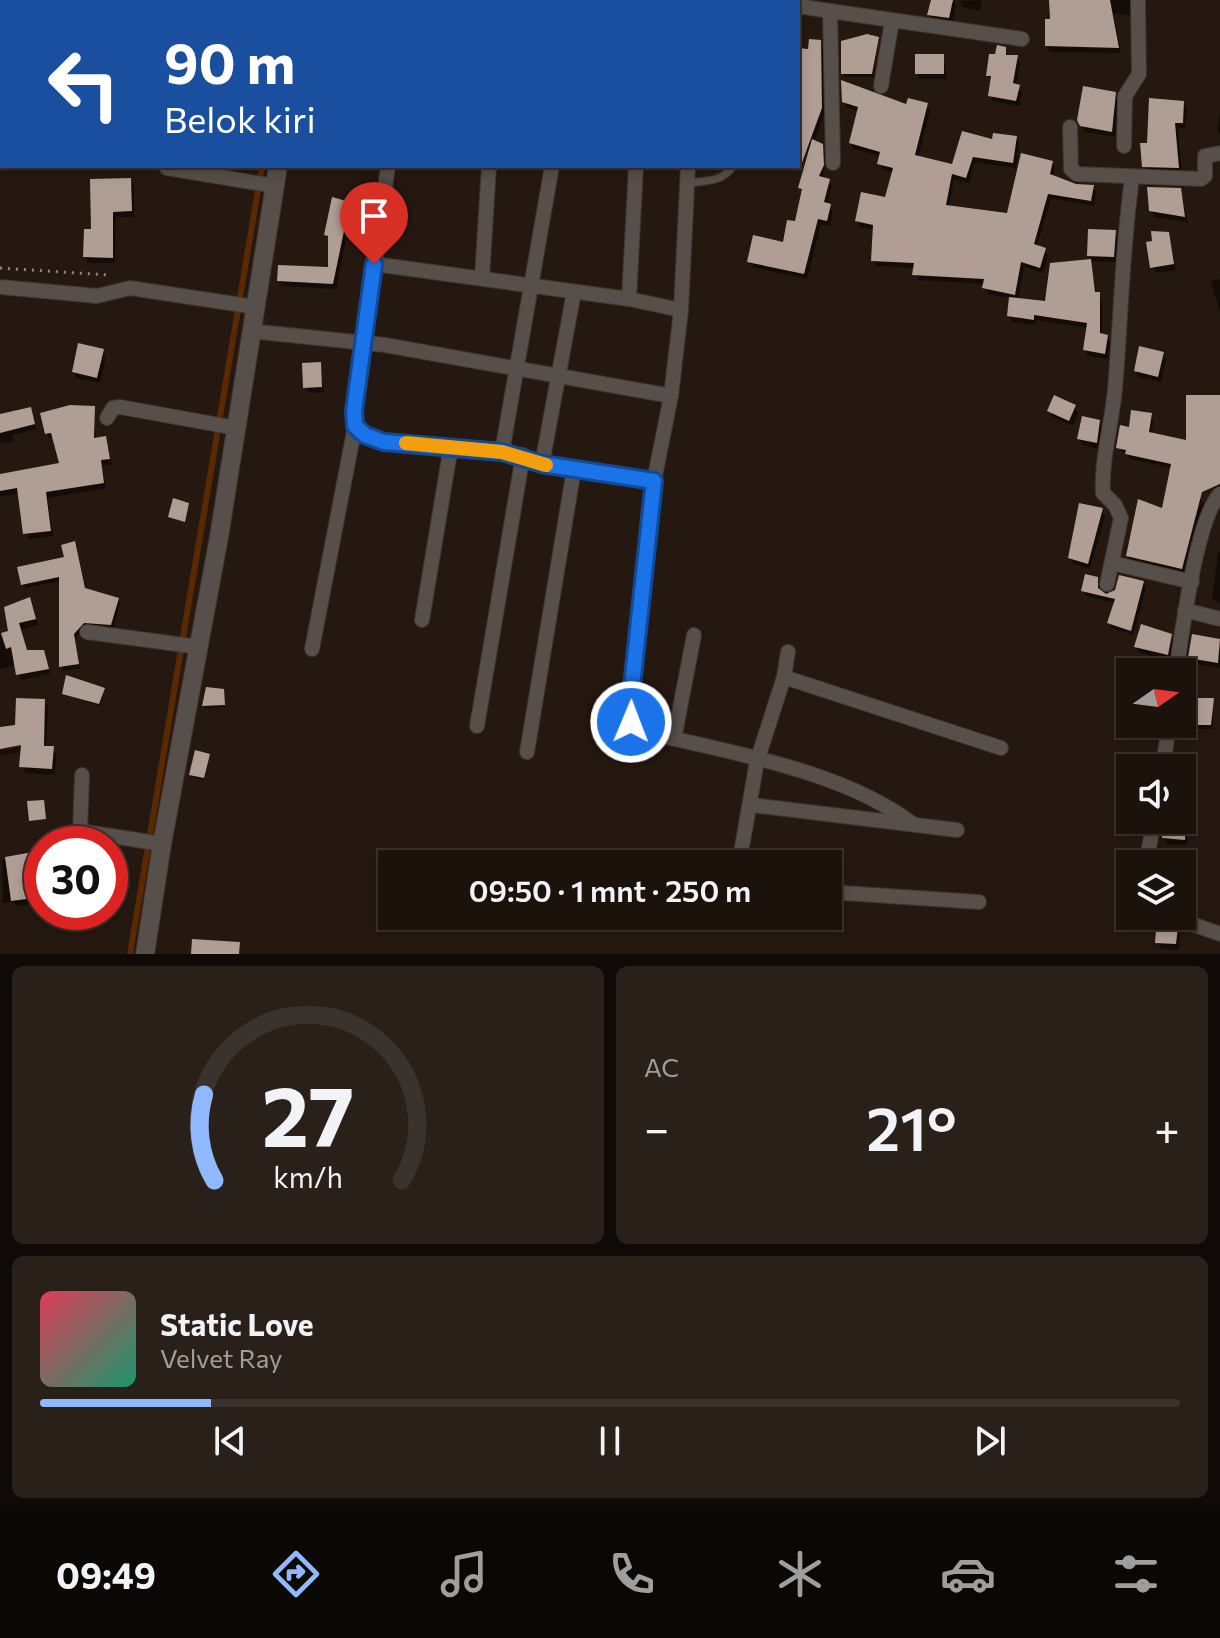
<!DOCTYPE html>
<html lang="id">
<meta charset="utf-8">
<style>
:root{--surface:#1c120c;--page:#29201a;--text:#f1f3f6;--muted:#a09e9d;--line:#3a322d;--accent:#90b8fd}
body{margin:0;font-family:Commissioner,sans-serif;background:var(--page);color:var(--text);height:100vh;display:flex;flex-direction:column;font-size:30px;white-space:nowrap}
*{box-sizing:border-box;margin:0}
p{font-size:26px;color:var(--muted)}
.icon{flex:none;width:44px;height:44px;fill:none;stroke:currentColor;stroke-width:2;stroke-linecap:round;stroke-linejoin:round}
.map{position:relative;height:954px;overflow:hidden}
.panel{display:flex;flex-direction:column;gap:12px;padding:12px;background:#0f0a07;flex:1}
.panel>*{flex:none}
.top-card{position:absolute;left:0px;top:0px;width:800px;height:168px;box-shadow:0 4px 12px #0003,0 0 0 2px var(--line);background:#1a4fa0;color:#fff;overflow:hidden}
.needle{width:52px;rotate:76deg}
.tools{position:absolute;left:1116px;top:658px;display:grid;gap:16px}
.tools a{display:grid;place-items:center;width:80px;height:80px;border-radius:0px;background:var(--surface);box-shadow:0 4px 12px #0003,0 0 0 2px var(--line);font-size:40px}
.speed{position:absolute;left:24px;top:826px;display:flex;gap:16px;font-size:40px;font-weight:700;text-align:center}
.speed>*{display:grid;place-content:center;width:104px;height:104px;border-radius:50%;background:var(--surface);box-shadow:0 4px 12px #0003,0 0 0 2px var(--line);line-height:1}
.speed .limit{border:12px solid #d22;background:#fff;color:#111}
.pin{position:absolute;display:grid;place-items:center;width:68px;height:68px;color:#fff;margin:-82px -34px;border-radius:50% 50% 50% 0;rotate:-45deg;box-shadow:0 0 8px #0007}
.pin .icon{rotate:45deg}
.me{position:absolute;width:88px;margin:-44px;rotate:1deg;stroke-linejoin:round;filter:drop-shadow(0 0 6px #0008)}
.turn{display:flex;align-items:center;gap:28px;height:168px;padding:0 32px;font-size:36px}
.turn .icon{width:104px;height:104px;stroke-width:2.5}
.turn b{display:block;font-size:56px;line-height:68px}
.big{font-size:60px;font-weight:600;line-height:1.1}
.panel .widget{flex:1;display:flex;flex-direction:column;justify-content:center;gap:12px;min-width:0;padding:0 28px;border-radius:12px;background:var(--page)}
.panel .dial{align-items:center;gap:0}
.dial svg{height:208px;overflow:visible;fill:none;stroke:var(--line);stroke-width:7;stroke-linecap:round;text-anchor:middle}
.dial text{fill:var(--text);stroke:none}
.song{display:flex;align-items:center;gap:24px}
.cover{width:96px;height:96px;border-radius:12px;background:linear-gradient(135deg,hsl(350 70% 55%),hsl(160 70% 35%))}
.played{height:8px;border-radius:4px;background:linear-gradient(90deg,var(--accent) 15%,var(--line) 15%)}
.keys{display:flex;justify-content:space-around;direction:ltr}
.heat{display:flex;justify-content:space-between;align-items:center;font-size:44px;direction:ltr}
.panel .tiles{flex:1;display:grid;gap:12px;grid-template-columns:1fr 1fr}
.widget:last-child{grid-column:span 2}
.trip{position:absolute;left:378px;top:850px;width:464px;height:80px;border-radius:0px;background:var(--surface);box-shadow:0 4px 12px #0003,0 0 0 2px var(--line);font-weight:600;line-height:80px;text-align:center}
.dock{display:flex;height:128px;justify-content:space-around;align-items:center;background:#0b0705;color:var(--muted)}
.dock .icon{width:56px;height:56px}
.dock .on{color:var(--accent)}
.dock b{font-size:36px;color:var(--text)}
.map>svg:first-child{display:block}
</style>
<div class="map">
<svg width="1220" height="954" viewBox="0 0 1220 954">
<rect width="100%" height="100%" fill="#251810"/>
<g fill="#0007">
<rect x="22" y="0" width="33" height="2"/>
<rect x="97" y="0" width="67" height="2"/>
<path d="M 933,0 L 953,0 L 956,5 L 952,24 L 933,21 L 929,15 Z"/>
<path d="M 982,0 L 980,11 L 963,7 L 959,1 Z"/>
<path d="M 1051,0 L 1133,0 L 1131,15 L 1114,14 L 1121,53 L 1050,52 L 1047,46 L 1052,22 Z"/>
<path d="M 878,39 L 874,77 L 845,77 L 843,73 Z"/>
<path d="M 819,42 L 823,47 L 824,115 L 814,142 L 825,151 L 823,179 L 832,186 L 827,205 L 833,212 L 830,226 L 821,224 L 807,279 L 753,267 L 749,262 L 785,244 L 797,224 L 803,194 L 800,188 L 810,152 L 798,149 L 798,118 L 810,83 L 805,75 L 798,75 L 798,50 L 810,51 Z"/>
<path d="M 1005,49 L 1008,57 L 1016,57 L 1020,63 L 1016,86 L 1022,93 L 1019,106 L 993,101 L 990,95 L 992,83 L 988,75 Z"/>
<path d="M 943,56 L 947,79 L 920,79 L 917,73 Z"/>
<path d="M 1115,94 L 1118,100 L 1115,137 L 1085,132 L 1079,120 Z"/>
<path d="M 844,101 L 927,105 L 930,111 L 918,158 L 954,166 L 993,142 L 1016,138 L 1019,144 L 1016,168 L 975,162 L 969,183 L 954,179 L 949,208 L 1008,215 L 1052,163 L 1055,168 L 1053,177 L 1075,186 L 1093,187 L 1096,192 L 1094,206 L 1051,198 L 1037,247 L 1048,255 L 1043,273 L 1024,267 L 1018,300 L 1046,303 L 1052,265 L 1092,261 L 1089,255 L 1115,232 L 1118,238 L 1116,262 L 1090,261 L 1097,294 L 1102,300 L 1102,335 L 1111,342 L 1108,359 L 1088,356 L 1085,350 L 1088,328 L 1037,320 L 1036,325 L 1012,322 L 1009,316 L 1011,298 L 988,294 L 985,284 L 918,280 L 915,268 L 876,266 L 873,261 L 874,230 L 860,227 L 857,221 L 887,199 L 894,173 L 882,169 L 881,156 L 854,149 L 851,143 L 859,111 L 847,108 Z"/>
<path d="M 1183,102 L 1187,109 L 1185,129 L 1178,128 L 1182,174 L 1148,172 L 1144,166 L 1148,145 Z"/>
<path d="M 1220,113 L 1220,135 L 1217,129 Z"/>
<path d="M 130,180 L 134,186 L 134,217 L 116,217 L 115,263 L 89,263 L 85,257 L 93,231 Z"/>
<path d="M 1180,190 L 1188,222 L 1155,217 L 1151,210 Z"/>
<path d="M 349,203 L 352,209 L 336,289 L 282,286 L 279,281 L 330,270 L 330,241 L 326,235 Z"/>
<path d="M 1168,234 L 1176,270 L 1156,273 L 1152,267 Z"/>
<path d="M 1220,279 L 1220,313 L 1211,281 Z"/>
<path d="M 102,351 L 106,357 L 100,383 L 77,378 L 74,372 Z"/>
<path d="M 1163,353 L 1166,360 L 1161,382 L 1139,377 L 1136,371 Z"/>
<path d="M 320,364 L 324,392 L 309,393 L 305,387 Z"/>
<path d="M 1220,402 L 1220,488 L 1172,489 L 1172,468 L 1131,459 L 1118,447 L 1131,429 L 1150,415 L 1154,421 L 1151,435 L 1188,443 Z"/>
<path d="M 1075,407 L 1078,413 L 1073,426 L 1053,417 L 1049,411 Z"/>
<path d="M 93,408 L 96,440 L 105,438 L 112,464 L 102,466 L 106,488 L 48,498 L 53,536 L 28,539 L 20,493 L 0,497 L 0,476 L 62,465 L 55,438 L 50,439 L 47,434 Z"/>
<path d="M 0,414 L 32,414 L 36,429 L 12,435 L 14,441 L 0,444 Z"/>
<path d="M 1099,422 L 1103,428 L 1099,449 L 1083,445 L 1079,439 Z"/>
<path d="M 1200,498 L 1204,504 L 1185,574 L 1131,561 L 1128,556 L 1163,511 Z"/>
<path d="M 1101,510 L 1105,516 L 1090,569 L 1074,564 L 1070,558 Z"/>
<path d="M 76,547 L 86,590 L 118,600 L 120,604 L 113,629 L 86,626 L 75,639 L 80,668 L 63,671 L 61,581 L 25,588 L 23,584 L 66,558 Z"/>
<path d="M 1218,552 L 1220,553 L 1220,603 L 1212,600 Z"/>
<path d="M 1097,579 L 1100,592 L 1105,596 L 1143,583 L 1146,588 L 1133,635 L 1112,628 L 1109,622 L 1116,603 L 1086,596 L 1083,590 Z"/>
<path d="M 29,599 L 38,625 L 20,630 L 11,604 Z"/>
<path d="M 20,630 L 27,652 L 46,658 L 50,674 L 21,680 L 16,665 L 0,669 L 0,636 Z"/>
<path d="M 1170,635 L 1174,642 L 1171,660 L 1140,653 L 1136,647 Z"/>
<path d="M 1193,637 L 1220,641 L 1220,668 L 1194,664 L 1190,658 Z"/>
<path d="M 104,690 L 100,706 L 64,694 Z"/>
<path d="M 223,691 L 225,707 L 205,708 L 204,705 Z"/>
<path d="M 1213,700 L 1213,729 L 1187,729 L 1185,725 Z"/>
<path d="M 44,701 L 48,707 L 46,748 L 52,748 L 56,754 L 55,775 L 25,773 L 22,751 L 0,755 L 0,751 L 31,745 L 30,742 L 0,746 L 0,729 L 17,727 Z"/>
<path d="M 209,755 L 204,780 L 192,777 L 191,774 Z"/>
<path d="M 1182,806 L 1189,813 L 1187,845 L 1168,844 L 1164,838 L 1165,820 L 1182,820 Z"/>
<path d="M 32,854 L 37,873 L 31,874 L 36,903 L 16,906 L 14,902 L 3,903 L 2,860 Z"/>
<path d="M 110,858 L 117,861 L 117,876 L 110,876 Z"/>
<path d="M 38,896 L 42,896 L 42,912 L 48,912 L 47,918 L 35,914 Z"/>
<path d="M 1171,918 L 1180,935 L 1179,950 L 1161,949 L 1157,942 Z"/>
</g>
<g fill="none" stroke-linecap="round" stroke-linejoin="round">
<g stroke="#5a2801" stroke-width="6">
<path d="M 290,2 L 290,0"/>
<path d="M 130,954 L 262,166"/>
</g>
</g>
<g fill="#b09e94">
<path d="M 931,0 L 953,0 L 949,18 L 927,15 Z"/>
<path d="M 1049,0 L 1110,0 L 1119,48 L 1045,46 L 1045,19 L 1050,19 Z"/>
<path d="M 867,34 L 879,37 L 872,74 L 841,74 L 841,41 Z"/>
<path d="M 809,39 L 821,40 L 822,108 L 800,168 L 798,48 L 808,49 Z"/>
<path d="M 997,45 L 1006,47 L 1006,55 L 1018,55 L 1013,83 L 1020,85 L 1016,101 L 988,96 L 991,76 L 986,76 L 989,54 L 995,54 Z"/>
<rect x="915" y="54" width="29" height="20"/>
<path d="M 841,80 L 906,104 L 908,98 L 928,103 L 915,155 L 952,164 L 962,131 L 992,139 L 993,133 L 1017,136 L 1013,163 L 973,157 L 966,178 L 952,174 L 946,205 L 1007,213 L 1021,153 L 1053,161 L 1050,174 L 1076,184 L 1094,185 L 1091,201 L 1048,194 L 1034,244 L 1046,248 L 1040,268 L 1021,262 L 1015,295 L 982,288 L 984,279 L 912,275 L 914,263 L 871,261 L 873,225 L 855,221 L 861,192 L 885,197 L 893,168 L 877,164 L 880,152 L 849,143 L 858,107 L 842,102 Z"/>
<path d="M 1083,86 L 1116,92 L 1112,132 L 1080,126 L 1077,120 Z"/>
<path d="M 1149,98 L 1184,101 L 1183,123 L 1175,123 L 1179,168 L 1142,167 L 1140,143 L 1147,143 Z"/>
<path d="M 812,139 L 823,144 L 824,165 L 819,176 L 830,179 L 824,202 L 831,204 L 827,221 L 818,219 L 804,274 L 747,262 L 753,235 L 783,242 L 787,220 L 795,221 L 802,189 L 798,188 Z"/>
<path d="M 131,178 L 132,211 L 113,212 L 113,258 L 83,257 L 84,229 L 91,229 L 90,179 Z"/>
<path d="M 1147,187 L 1181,188 L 1185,217 L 1149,211 Z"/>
<path d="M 332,197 L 350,202 L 333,284 L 277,281 L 278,265 L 328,267 L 328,236 L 324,235 Z"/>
<path d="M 1088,229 L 1116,230 L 1114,257 L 1087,256 Z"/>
<path d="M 1151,231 L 1169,232 L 1174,264 L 1150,268 L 1146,242 L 1152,241 Z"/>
<path d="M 1091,259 L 1095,292 L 1100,292 L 1100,333 L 1108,335 L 1105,354 L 1083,350 L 1087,323 L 1034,315 L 1034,320 L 1007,316 L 1009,297 L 1045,301 L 1050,263 Z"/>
<path d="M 78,343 L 104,349 L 97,378 L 72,372 Z"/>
<path d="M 1139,346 L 1164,352 L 1158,377 L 1134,371 Z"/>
<path d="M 321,362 L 322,387 L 303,388 L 302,363 Z"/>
<path d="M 1054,395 L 1076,405 L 1069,421 L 1047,411 Z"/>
<path d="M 1186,395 L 1220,395 L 1220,484 L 1202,492 L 1182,569 L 1126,556 L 1138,499 L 1162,508 L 1171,464 L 1125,454 L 1126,450 L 1116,448 L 1120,425 L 1129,427 L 1131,410 L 1152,413 L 1149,432 L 1186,440 Z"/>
<path d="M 70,405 L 95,406 L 94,438 L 106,436 L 110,459 L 101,460 L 104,483 L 46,492 L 51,531 L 23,534 L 17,488 L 0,491 L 0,474 L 59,463 L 51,433 L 45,434 L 40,413 Z"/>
<path d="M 31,407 L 35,424 L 0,433 L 0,414 Z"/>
<path d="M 1082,416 L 1100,420 L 1097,443 L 1077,439 Z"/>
<path d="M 173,498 L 189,503 L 185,522 L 168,517 Z"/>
<path d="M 1079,503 L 1103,508 L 1088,564 L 1068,558 Z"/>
<path d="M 75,541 L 85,588 L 119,598 L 111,625 L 84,623 L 74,634 L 79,664 L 59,667 L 59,577 L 21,585 L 17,567 L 64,557 L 61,545 Z"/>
<path d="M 1085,574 L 1098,577 L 1098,588 L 1106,594 L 1115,590 L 1119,575 L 1144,581 L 1131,631 L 1107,623 L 1115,599 L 1081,591 Z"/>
<path d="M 30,597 L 36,619 L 19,623 L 27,650 L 44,650 L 49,669 L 16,675 L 11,647 L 6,649 L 1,633 L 8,631 L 4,607 Z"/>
<path d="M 1141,624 L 1172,634 L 1168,655 L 1134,647 Z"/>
<path d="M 1192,634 L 1220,639 L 1218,663 L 1188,658 Z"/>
<path d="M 66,675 L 105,688 L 99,704 L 62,694 Z"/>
<path d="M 206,687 L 224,689 L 225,705 L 202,706 Z"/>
<path d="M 16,698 L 45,699 L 44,746 L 54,746 L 52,769 L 19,767 L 21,745 L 0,749 L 0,727 L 15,725 Z"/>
<path d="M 1183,698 L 1214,698 L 1211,725 L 1183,725 Z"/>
<path d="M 195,750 L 210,754 L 204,778 L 189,775 Z"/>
<path d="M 44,800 L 46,819 L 29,821 L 27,801 Z"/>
<path d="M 1164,820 L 1186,820 L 1185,840 L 1162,838 Z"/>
<path d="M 33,852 L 36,868 L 29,869 L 34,898 L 11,901 L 5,857 Z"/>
<path d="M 1157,916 L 1172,916 L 1178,927 L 1176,944 L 1155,943 Z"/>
<path d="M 192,939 L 240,942 L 239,954 L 191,954 Z"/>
</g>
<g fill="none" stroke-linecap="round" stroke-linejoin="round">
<defs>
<path id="service" d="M 687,183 C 705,181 723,182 733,166"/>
<g id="minor">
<path d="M 486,0 L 487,2"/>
<path d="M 765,0 L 776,2"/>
<path d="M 798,6 L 830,11 L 833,163"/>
<path d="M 830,11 L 1022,39"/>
<path d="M 881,86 L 892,21"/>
<path d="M 1070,127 L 1071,169 L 1077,174 L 1201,179 L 1205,176 L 1205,156 L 1220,153"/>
<path d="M 1124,146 L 1125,96 L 1139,74 L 1138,0"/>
<path d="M 388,166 L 354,411 L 355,426 L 365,435 L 384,442 L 502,452 L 542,464 L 654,481 L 671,396"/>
<path d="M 167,168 L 275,186"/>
<path d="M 374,264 L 629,299 L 681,310"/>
<path d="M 482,278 L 489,166"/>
<path d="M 0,287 L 97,296 L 130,288 L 256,307"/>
<path d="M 629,299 L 636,166"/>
<path d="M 250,331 L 385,345 L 671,396 L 681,310 L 688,166"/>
<path d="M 107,418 L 113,408 L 120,407 L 236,428"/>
<path d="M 502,452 L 552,166"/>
<path d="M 542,464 L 574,292"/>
<path d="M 654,481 L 629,714 L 637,730 C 725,752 842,769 914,825"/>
<path d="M 1112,563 L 1192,582"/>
<path d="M 1107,584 L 1121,518 L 1115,505 L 1103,493 C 1101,460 1112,423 1115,389 C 1121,319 1122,248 1132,179"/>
<path d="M 1185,610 L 1220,619"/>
<path d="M 422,620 L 451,446"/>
<path d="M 87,632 L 199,647"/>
<path d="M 312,649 L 355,426"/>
<path d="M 1176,672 C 1182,634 1196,519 1220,494"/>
<path d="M 784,677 L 1001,748"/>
<path d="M 477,726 L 523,455"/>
<path d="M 674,739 L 694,635"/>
<path d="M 527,752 L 574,469"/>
<path d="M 1163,768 L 1169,724"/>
<path d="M 82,775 L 80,831 L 162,844"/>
<path d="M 752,805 L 957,830"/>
<path d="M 1147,859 L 1154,820"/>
<path d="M 739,864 L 757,761 L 784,677 L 788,652"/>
<path d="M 828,892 L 979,902"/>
<path d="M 1182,915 L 1186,922 L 1220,934"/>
</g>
<g id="tertiary">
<path d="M 304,2 L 305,0"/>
<path d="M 145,954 L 162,844 L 219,537 L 278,166"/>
</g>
</defs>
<use href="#service" stroke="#42352e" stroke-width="9"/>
<use href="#minor" stroke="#42352e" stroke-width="16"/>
<use href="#tertiary" stroke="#42352e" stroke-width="20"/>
<path stroke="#938882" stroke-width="3" stroke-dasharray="2 6" stroke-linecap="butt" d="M 0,268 L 108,275"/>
<use href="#service" stroke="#564f4b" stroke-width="7"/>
<use href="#minor" stroke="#564f4b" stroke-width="14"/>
<use href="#tertiary" stroke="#564f4b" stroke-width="18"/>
</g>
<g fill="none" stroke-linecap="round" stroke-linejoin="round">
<defs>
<path id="route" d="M 374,264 L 354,411 L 355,426 L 365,435 L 384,442 L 502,452 L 542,464 L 654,481 L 629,714 L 631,722"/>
</defs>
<use href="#route" stroke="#114b97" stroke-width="20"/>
<use href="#route" stroke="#1a73e8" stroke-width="14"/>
<path stroke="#f59e0b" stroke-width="14" d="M 406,443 L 502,452 L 546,465"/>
</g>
</svg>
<div class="tools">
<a><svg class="needle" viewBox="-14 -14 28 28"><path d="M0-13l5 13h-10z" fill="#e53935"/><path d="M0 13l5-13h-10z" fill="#a09e9d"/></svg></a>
<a><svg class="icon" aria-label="sound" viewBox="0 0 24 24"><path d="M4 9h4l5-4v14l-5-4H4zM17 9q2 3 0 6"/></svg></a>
<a><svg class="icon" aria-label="layers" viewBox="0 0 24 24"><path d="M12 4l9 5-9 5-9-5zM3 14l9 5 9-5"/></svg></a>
</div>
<div class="speed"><div class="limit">30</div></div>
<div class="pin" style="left:374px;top:264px;background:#d93025"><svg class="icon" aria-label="arrive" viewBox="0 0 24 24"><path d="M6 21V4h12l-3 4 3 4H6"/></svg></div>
<svg class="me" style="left:631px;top:722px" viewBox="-20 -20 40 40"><circle r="17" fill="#1a73e8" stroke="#fff" stroke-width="3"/><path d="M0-11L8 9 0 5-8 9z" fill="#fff"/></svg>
<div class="trip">09:50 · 1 mnt · 250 m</div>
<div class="top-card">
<div class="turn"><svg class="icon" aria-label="left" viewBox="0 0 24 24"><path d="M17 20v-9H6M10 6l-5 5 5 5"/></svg><div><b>90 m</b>Belok kiri</div></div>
</div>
</div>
<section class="panel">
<div class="tiles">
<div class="widget dial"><svg viewBox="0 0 100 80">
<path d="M14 69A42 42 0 1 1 86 69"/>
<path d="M14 69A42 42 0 0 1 10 36" stroke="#90b8fd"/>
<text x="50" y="56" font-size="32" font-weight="700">27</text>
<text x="50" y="72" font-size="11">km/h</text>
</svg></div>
<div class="widget"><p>AC</p>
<div class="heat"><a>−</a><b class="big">21°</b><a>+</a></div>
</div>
<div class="widget">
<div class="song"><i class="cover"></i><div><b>Static Love</b><p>Velvet Ray</p></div></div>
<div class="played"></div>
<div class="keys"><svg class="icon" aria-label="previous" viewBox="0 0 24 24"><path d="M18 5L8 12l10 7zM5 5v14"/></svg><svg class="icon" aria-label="pause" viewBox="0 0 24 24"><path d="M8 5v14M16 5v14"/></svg><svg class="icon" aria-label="next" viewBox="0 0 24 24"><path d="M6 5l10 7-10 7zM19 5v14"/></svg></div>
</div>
</div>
</section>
<nav class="dock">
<b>09:49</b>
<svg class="icon on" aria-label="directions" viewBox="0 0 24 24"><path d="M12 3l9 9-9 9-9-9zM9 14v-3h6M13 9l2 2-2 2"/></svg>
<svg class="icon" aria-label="music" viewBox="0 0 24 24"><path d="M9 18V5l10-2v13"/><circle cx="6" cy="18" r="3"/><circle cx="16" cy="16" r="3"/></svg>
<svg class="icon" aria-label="phone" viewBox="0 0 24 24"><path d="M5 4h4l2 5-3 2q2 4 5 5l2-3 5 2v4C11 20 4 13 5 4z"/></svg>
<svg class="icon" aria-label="climate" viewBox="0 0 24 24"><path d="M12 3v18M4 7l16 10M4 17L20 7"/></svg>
<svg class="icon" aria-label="car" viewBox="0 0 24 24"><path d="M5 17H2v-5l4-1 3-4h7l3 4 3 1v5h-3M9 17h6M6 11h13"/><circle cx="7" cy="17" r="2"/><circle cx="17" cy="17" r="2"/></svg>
<svg class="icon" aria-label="filters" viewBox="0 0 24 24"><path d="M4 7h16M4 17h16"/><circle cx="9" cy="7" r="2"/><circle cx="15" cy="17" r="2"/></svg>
</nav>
